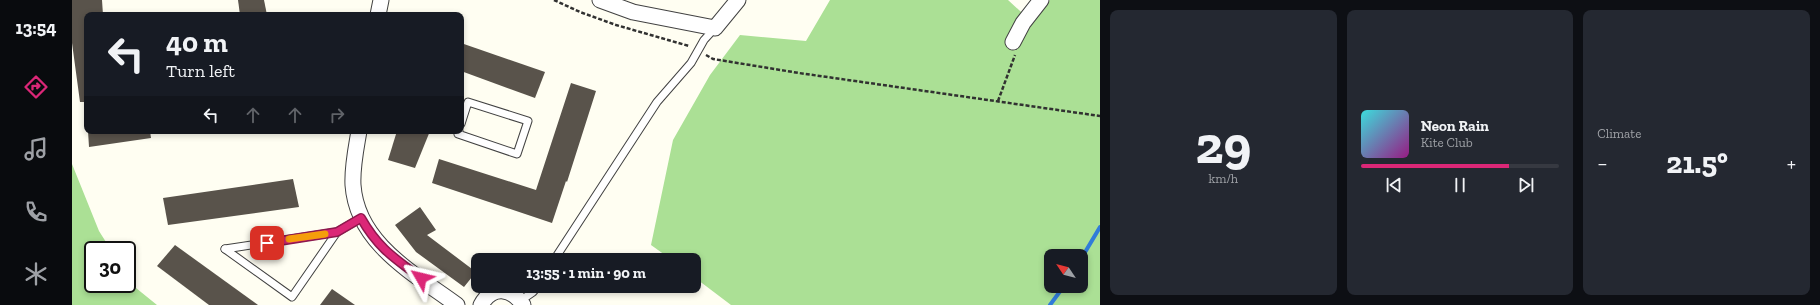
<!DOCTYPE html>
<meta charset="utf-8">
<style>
:root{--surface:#171b24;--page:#242831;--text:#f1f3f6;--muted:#9ea1a6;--line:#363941;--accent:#db2777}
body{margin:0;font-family:"Zilla Slab",serif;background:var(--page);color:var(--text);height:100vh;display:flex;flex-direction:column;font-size:15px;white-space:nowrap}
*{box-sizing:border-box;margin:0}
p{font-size:13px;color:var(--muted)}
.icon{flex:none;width:22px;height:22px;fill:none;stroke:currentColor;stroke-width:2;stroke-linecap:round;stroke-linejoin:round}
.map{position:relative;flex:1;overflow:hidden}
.sheet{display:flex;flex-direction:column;gap:10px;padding:10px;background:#0d0f14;width:720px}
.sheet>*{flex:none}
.hud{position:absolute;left:12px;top:12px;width:380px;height:122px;border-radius:8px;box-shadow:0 2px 6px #0003;background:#171b24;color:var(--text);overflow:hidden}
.needle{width:26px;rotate:305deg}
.tools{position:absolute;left:972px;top:249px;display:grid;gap:8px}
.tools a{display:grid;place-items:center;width:44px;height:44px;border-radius:8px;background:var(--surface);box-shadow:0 2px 6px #0003;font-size:20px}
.speed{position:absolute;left:12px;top:241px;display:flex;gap:8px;font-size:20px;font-weight:700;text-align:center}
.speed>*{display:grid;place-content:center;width:52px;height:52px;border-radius:50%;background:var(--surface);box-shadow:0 2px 6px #0003;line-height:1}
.speed .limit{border:2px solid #111;border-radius:6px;background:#fff;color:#111}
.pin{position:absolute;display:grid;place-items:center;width:34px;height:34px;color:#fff;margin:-17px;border-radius:8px;box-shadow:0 2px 6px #0006}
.me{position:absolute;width:44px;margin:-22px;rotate:307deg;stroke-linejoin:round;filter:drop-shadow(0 0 3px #0008)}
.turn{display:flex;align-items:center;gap:14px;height:84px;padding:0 16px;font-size:18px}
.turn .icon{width:52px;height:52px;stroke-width:2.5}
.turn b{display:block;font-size:28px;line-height:34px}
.lanes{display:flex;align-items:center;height:38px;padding:0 16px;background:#0003;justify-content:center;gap:20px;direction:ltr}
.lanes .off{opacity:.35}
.big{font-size:30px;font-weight:700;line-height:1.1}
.sheet .tile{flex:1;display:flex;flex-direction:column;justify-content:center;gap:6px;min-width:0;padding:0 14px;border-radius:8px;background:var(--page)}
.sheet .dial{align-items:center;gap:0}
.dial b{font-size:52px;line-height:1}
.song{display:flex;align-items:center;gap:12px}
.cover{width:48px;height:48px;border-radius:6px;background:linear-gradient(135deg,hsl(180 70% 55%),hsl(310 70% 35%))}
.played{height:4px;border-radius:2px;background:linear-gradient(90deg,var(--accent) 75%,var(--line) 75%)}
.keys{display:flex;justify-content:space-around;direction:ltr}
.heat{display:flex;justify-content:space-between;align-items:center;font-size:22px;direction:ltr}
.sheet .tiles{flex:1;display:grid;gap:10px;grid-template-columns:repeat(3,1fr)}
.trip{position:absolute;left:399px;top:253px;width:230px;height:40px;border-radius:8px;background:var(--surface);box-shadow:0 2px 6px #0003;font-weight:700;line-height:40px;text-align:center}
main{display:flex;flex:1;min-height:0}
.menu{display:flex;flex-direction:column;width:72px;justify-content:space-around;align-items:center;background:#090b0e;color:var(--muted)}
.menu .icon{width:28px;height:28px}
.menu .selected{color:var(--accent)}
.menu b{font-size:18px;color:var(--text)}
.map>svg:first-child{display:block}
</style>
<main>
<nav class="menu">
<b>13:54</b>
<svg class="icon selected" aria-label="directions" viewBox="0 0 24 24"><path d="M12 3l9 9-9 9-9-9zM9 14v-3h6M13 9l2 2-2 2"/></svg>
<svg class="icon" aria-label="music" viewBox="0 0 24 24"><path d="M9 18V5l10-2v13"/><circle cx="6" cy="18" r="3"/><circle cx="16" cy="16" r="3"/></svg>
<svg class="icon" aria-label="phone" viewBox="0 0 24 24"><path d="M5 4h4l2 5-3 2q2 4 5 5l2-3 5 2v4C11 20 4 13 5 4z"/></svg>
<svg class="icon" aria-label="climate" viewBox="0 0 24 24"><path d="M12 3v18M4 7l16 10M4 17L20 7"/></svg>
</nav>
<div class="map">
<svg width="1028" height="305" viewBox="0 0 1028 305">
<rect width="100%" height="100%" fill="#fffef2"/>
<g fill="#abe095" fill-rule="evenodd">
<path d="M 758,0 L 936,0 L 960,22 L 978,0 L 1028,0 L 1028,305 L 659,305 L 622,277 L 622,260 L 600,260 L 579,245 L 601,140 L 638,75 L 668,35 L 734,41 ZM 979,256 L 1009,256 L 1009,286 L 979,286 Z"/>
<path d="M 0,164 L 27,231 L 39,250 L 21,250 L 21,284 L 55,284 L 55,275 L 64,288 L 85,305 L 0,305 Z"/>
</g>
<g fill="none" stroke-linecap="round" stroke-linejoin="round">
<g stroke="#317cd9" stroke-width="4">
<path d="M 1009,259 L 1028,227"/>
<path d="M 978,305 L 992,286"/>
</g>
</g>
<g fill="#59534b">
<path d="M 0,0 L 30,0 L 31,15 L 15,15 L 15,102 L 8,102 L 0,43 Z"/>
<path d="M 166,0 L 192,0 L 195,15 L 168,15 Z"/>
<path d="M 389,43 L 473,72 L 463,98 L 389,71 Z"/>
<path d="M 499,83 L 524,91 L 495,182 L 494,181 L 480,223 L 360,183 L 367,159 L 464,190 Z"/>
<path d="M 16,131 L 78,131 L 79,138 L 17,147 Z"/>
<path d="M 325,131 L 358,131 L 343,168 L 316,160 Z"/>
<path d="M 221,179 L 227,207 L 96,225 L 91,198 Z"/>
<path d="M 348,207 L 364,230 L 355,235 L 404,272 L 392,287 L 344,252 L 323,225 Z"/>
<path d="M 103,245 L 186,305 L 137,305 L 85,266 Z"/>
<path d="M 260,289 L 283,305 L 248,305 Z"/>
</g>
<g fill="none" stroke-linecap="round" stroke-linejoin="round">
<defs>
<g id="lane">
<path d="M 387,131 L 386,134 L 445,154 L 456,121 L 396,102 L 389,124"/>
<path d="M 153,249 L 220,297 L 265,232"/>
<path d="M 153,249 L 265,232 L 289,218"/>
<path d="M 482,260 L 585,102 L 619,63 L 632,40 L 643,28"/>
<path d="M 448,301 L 461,292 L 466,286"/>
</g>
<g id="street">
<path d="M 528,0 L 561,12 L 643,28 L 666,0"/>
<path d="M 306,15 L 309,0"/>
<path d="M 941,42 L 951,23 L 969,0"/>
<path d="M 287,131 C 284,149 280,167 281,185 C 285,244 343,274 385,305"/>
<path d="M 409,305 C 420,285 439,287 451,305"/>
</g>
</defs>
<use href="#lane" stroke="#424242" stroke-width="9"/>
<use href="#street" stroke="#424242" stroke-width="17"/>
<g stroke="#313131" stroke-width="2.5" stroke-dasharray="4 2" stroke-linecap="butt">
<path d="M 482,0 L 508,12 L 544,25 L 617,46"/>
<path d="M 634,55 L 641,59 L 727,73 L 1028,116"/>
<path d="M 926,101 L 943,55"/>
</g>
<use href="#lane" stroke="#fff" stroke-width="7"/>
<use href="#street" stroke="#fff" stroke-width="15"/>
</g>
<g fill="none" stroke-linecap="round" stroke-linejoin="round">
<defs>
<path id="route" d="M 195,243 L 265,232 L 289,218 C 306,248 322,258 349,278"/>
</defs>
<use href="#route" stroke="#8e194d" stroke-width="10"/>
<use href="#route" stroke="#db2777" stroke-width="7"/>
<path stroke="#f59e0b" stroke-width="7" d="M 217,239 L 253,234"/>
</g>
</svg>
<div class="tools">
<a><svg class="needle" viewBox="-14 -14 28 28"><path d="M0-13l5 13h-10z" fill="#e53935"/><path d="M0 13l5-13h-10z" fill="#9ea1a6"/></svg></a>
</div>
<div class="speed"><div class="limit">30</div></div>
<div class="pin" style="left:195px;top:243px;background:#d93025"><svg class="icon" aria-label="arrive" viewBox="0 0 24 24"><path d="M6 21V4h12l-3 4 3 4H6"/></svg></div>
<svg class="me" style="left:349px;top:278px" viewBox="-20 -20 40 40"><path d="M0-17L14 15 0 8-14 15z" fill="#db2777" stroke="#fff" stroke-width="4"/></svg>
<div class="trip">13:55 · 1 min · 90 m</div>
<div class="hud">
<div class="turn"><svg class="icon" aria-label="left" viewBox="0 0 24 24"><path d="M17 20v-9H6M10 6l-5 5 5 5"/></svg><div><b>40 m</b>Turn left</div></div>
<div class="lanes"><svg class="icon" aria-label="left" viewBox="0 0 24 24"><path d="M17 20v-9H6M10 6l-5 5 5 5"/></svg><svg class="icon off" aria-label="ahead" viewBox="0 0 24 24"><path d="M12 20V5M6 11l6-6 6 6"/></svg><svg class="icon off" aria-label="ahead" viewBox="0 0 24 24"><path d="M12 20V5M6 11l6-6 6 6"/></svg><svg class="icon off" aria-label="right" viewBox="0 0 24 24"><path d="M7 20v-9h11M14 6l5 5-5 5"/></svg></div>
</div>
</div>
<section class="sheet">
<div class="tiles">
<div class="tile dial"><b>29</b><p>km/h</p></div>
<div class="tile">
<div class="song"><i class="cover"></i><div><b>Neon Rain</b><p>Kite Club</p></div></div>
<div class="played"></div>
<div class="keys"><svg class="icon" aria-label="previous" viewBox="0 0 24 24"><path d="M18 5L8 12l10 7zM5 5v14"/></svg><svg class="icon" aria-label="pause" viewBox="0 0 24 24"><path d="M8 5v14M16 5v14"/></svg><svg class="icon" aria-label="next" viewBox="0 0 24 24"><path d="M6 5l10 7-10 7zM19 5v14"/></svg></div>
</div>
<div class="tile"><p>Climate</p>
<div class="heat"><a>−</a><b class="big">21.5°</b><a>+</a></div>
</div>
</div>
</section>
</main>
